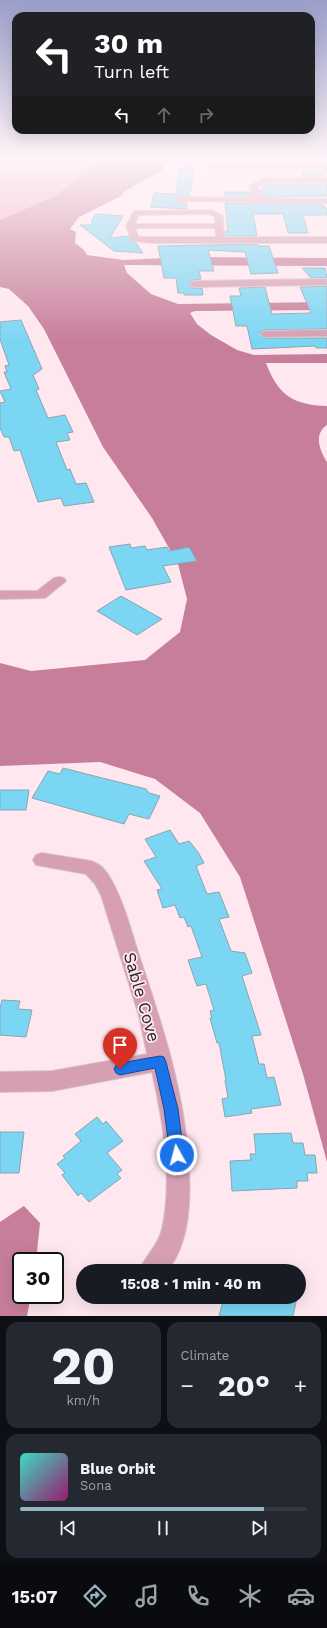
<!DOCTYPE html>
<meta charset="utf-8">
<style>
:root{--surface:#171b24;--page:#242831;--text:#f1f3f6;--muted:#9ea1a6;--line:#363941;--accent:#97b5c0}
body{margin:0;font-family:"Work Sans",sans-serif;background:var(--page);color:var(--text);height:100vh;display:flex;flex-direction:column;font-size:15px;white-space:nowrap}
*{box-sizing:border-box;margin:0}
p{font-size:13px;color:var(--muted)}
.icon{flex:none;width:22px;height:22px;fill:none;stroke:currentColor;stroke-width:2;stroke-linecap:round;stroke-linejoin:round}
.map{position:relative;height:1316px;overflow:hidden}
.drawer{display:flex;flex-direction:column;gap:6px;padding:6px;background:#0d0f14;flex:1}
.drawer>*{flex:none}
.banner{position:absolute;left:12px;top:12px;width:303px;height:122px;border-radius:12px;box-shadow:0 4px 16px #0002;background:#202124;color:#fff;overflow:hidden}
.speed{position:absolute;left:12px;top:1252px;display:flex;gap:8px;font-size:20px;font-weight:700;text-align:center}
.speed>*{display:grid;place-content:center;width:52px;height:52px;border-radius:50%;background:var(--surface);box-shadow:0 4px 16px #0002;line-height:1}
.speed .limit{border:2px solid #111;border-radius:6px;background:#fff;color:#111}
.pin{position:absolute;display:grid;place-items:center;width:34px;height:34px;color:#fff;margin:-41px -17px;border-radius:50% 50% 50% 0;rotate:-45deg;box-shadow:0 0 4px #0007}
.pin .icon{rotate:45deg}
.me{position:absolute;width:44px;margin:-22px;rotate:353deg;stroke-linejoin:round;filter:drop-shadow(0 0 3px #0008)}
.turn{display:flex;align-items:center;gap:14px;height:84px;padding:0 16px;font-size:18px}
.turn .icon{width:52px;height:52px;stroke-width:2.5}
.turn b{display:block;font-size:28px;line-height:34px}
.lanes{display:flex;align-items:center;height:38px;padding:0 16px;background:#0003;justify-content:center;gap:20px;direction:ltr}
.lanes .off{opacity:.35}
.big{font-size:30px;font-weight:700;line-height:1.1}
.drawer .widget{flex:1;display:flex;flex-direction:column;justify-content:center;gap:6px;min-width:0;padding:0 14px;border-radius:12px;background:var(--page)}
.drawer .dial{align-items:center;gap:0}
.dial b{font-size:52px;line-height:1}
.song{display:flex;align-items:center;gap:12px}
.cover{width:48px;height:48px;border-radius:6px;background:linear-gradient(135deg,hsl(170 70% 55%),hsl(320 70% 35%))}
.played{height:4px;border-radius:2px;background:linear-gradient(90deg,var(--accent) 85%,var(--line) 85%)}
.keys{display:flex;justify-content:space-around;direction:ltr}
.heat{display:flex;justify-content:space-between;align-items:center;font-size:22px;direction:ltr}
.drawer .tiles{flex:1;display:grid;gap:6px;grid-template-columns:1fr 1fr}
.widget:last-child{grid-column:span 2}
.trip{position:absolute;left:76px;top:1264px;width:230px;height:40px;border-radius:20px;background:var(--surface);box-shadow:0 4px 16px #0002;font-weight:700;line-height:40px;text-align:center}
.dock{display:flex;height:64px;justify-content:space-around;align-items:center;background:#090b0e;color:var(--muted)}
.dock .icon{width:28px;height:28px}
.dock .selected{color:var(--accent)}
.dock b{font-size:18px;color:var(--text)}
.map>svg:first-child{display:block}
</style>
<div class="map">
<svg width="327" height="1316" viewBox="0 0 327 1316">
<rect width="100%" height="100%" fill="#fee7ef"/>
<path fill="#eda7c1" d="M 0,159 L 105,159 L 75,179 L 57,195 L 0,220 Z"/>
<g fill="#c77e9a">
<path d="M 105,159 L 174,159 L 163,166 L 164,169 L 125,191 L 121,196 L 79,217 L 70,229 L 76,232 L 75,243 L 84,250 L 87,255 L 124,260 L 185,257 L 327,258 L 327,266 L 124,265 L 127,273 L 151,294 L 178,304 L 327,302 L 327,310 L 195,311 L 190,313 L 197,324 L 211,335 L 237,350 L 254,355 L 327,354 L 327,363 L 266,363 C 278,395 293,405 327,406 L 327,425 C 313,434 320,451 327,462 L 327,1162 L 303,1074 L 240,877 L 200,813 L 155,779 L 100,762 L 0,766 L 0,663 L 31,671 L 145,660 L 180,632 L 187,599 L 178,564 L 152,518 L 103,447 L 44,329 L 28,306 L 9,289 L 0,287 L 0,220 L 57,195 L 75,179 Z"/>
<path d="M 24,1206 L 40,1223 L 36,1261 L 21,1261 L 21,1295 L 31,1295 L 27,1316 L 0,1316 L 0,1222 Z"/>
</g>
<g fill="#7ad6f3" stroke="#8aa5af">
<path d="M 193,166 L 192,169 L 195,169 L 189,196 L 179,196 L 174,198 L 178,202 L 187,203 L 186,209 L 151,207 L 154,193 L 176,194 L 179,168 Z"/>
<path d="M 313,170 L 327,170 L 327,171 L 324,176 L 303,176 L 302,173 L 313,171 Z"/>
<path d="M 267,184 L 327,184 L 327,196 L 263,197 L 260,190 Z"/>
<path d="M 224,192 L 250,192 L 252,196 L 225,196 Z"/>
<path d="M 225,203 L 322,204 L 327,209 L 327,215 L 303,215 L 308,233 L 288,233 L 283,214 L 253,214 L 257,236 L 225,236 L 225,231 L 228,231 Z"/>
<path d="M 96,214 L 123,216 L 110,238 L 129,236 L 131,242 L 136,243 L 143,253 L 114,251 L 80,225 L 92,225 L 92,220 Z"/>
<path d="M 258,244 L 258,246 L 269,246 L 278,273 L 251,274 L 245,252 L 208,250 L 214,271 L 199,271 L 201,279 L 193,280 L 188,283 L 193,288 L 202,288 L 203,295 L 184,295 L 184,293 L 178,293 L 176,278 L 164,278 L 158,246 Z"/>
<path d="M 302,268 L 325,268 L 327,278 L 311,278 Z"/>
<path d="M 327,286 L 327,329 L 265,330 L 259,333 L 265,338 L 327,338 L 327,348 L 316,348 L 315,346 L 252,349 L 247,326 L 236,326 L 230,296 L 241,296 L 239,288 L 265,287 L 272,314 L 311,313 L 300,287 Z"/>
<path d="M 21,320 L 42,369 L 33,375 L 39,389 L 36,390 L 48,418 L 65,415 L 73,432 L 67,433 L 70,440 L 56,442 L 67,470 L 70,469 L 76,484 L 86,483 L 94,502 L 64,506 L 61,498 L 38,502 L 20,450 L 14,451 L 9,437 L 4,437 L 0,428 L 0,403 L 5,402 L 0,391 L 11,389 L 4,372 L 7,372 L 5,366 L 9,365 L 0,339 L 0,322 Z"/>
<path d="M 130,544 L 131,548 L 145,546 L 147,550 L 167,547 L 169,551 L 189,547 L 197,561 L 163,566 L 171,582 L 126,590 L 109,547 Z"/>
<path d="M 121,596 L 162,619 L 137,635 L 97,611 Z"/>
<path d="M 63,768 L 146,789 L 149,793 L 160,796 L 149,819 L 129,814 L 124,824 L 32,798 L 48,771 L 60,774 Z"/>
<path d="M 0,790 L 29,790 L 26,810 L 0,810 Z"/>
<path d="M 170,830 L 179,844 L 189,841 L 198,852 L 204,863 L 196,866 L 207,894 L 219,892 L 229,917 L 219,919 L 231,951 L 245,953 L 252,973 L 242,976 L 261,1035 L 252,1036 L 259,1064 L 264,1064 L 267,1078 L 274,1077 L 281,1105 L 251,1109 L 252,1113 L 225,1117 L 222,1099 L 228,1098 L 225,1080 L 226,1080 L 219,1043 L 217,1043 L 210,1018 L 212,1018 L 210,1011 L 214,1010 L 206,984 L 197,986 L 188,960 L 202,957 L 191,926 L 188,927 L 184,917 L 180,918 L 175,905 L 163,908 L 157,890 L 162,889 L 144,861 L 156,857 L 145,839 Z"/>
<path d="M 2,1000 L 20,1001 L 18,1009 L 32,1010 L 26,1037 L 0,1035 L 0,1008 Z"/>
<path d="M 97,1117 L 103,1124 L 106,1121 L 123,1141 L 107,1153 L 122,1170 L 117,1174 L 121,1178 L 89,1202 L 81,1193 L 78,1196 L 62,1175 L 65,1173 L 57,1164 L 65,1158 L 63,1156 L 81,1141 L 75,1134 Z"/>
<path d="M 0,1132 L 24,1132 L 19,1173 L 0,1173 Z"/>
<path d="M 291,1133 L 293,1143 L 303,1143 L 305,1155 L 315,1155 L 317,1173 L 307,1173 L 308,1181 L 297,1181 L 297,1188 L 232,1191 L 230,1161 L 251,1160 L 250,1154 L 256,1154 L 254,1134 Z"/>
<path d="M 224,1297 L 297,1297 L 293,1316 L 219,1316 Z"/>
</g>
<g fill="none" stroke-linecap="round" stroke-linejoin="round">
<defs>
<g id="street">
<rect x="210" y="164" width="117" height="4"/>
<path d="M 263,178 L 327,178 L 327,182 L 267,182 L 257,187 L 262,198 L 327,199 L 327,203 L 179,201 L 175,199 L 179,197 L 254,198 L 249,186 Z"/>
<path d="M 211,210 L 223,216 L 224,237 L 327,237 L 327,243 L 153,243 L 132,241 L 126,226 L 134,211 ZM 210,214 L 215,217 L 215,224 L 135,224 L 139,215 ZM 135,228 L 215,228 L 216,237 L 138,237 Z"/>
<path d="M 327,279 L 327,285 L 194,287 L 189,284 L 194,281 Z"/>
<path d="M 327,330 L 327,336 L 265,337 L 260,334 L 265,331 Z"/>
<path d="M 59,577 L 64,578 L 66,581 L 45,598 L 0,599 L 0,591 L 37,591 L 54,578 Z"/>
<path d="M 42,853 L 91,861 C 98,863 105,869 109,876 C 123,899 130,927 138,952 C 160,1018 183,1086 188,1155 C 191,1192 192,1241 167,1271 L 139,1271 C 145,1256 158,1246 162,1229 C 173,1179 163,1121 152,1072 L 52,1091 L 0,1092 L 0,1072 L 52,1071 L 147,1054 L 139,1016 L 101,895 L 95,884 L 86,874 L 36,865 L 33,860 L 36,855 Z"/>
</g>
</defs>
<use href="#street" stroke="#d8c4cb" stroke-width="2"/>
<use href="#street" fill="#d69fb3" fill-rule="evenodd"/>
</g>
<linearGradient id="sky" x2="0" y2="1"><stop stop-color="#9b9ec9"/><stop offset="0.46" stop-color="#fff4f8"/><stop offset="1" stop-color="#fff4f8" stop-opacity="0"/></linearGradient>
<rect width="327" height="343" fill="url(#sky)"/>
<path fill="#1a73e8" stroke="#114b97" d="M 160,1056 L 164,1057 L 166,1062 L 178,1109 L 184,1155 L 182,1160 L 177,1162 L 172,1160 L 170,1155 L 164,1109 L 155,1068 L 120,1075 L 116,1073 L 114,1069 L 116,1065 L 120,1063 Z"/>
<g text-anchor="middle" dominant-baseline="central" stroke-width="3.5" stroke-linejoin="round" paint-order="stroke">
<g font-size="17" fill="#2d2327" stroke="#fee7ef">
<text transform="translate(142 997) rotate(74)">Sable Cove</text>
</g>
</g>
</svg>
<div class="speed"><div class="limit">30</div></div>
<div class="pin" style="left:120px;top:1069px;background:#d93025"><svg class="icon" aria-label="arrive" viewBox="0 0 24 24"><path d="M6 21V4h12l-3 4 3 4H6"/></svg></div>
<svg class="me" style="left:177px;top:1155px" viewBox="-20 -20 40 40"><circle r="17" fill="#1a73e8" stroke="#fff" stroke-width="3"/><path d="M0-11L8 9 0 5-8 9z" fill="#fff"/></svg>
<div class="trip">15:08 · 1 min · 40 m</div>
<div class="banner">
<div class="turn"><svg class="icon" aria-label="left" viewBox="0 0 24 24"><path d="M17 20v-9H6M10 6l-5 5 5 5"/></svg><div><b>30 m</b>Turn left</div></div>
<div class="lanes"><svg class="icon" aria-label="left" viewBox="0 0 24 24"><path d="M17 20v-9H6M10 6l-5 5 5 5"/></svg><svg class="icon off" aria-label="ahead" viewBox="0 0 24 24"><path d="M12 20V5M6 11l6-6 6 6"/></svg><svg class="icon off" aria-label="right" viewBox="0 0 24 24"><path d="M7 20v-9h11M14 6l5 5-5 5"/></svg></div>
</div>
</div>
<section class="drawer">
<div class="tiles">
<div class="widget dial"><b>20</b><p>km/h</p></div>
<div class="widget"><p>Climate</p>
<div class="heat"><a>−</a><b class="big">20°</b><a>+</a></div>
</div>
<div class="widget">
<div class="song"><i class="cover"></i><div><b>Blue Orbit</b><p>Sona</p></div></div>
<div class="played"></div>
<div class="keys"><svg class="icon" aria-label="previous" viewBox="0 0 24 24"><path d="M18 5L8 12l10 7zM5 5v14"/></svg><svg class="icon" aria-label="pause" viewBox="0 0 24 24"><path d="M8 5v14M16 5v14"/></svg><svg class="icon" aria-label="next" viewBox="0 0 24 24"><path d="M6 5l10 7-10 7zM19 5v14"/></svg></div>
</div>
</div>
</section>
<nav class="dock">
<b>15:07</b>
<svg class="icon selected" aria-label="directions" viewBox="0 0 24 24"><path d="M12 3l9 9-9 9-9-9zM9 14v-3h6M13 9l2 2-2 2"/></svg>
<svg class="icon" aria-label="music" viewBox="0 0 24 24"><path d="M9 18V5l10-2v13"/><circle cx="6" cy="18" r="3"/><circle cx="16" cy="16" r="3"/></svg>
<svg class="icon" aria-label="phone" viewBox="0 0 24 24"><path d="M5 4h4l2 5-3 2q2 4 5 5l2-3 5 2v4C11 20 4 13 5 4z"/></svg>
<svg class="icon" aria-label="climate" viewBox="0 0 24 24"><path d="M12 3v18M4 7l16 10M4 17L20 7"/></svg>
<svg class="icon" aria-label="car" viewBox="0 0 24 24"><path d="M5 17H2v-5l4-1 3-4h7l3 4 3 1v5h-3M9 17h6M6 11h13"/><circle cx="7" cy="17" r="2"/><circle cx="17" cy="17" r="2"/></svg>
</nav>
